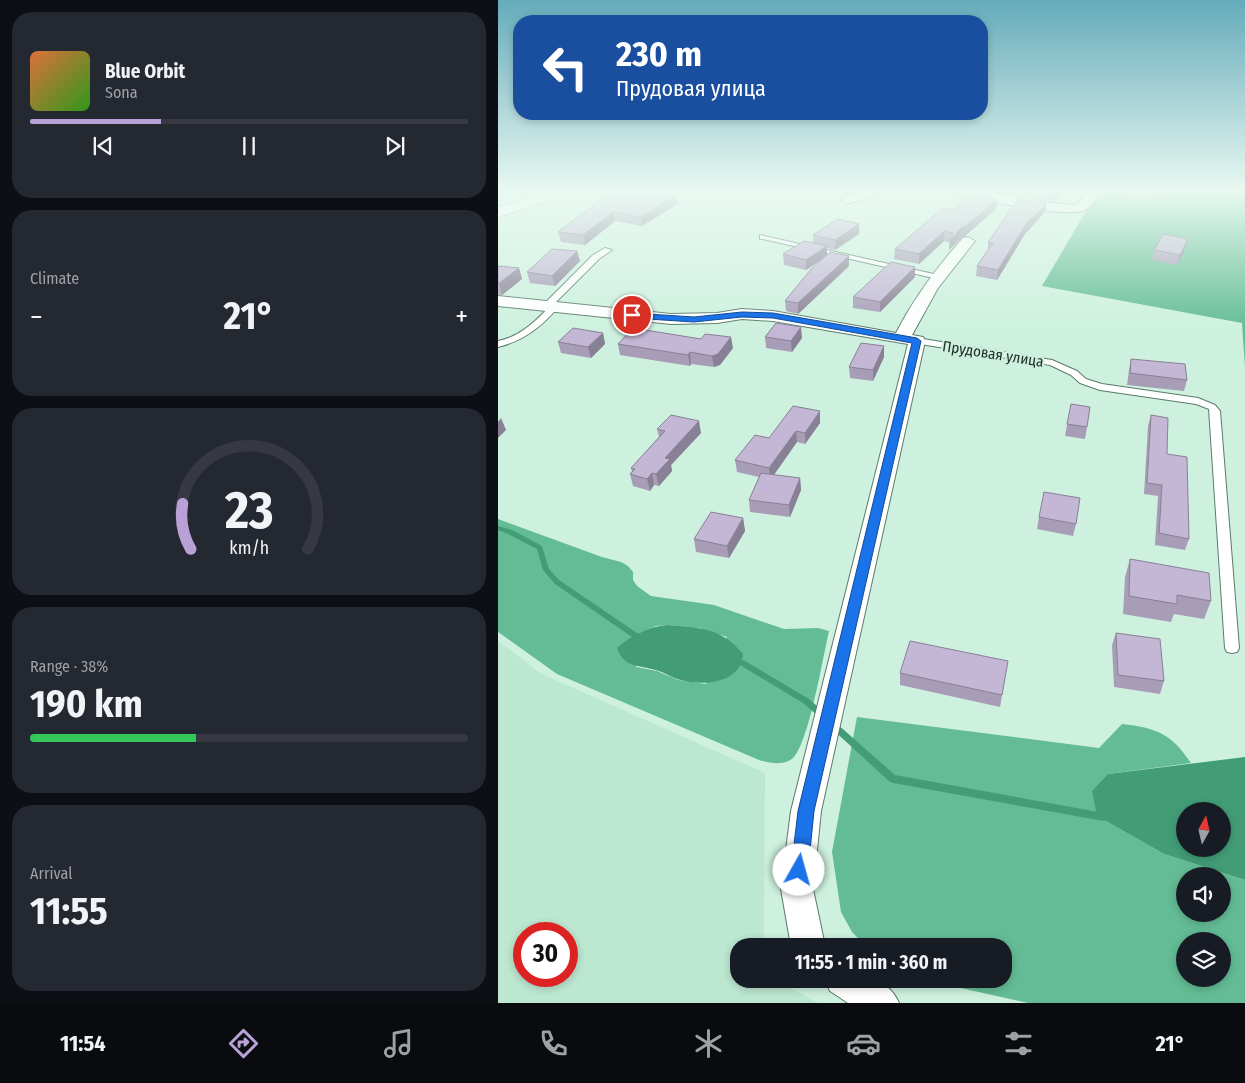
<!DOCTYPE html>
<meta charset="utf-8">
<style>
:root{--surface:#171b24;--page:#242831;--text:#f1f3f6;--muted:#9ea1a6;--line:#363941;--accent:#b9a0d7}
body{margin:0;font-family:"Fira Sans Condensed",sans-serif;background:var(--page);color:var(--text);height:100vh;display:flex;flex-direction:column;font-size:19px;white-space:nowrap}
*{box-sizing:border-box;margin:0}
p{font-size:16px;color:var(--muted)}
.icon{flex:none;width:28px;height:28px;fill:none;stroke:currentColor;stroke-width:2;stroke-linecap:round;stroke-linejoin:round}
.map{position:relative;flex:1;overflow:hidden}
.drawer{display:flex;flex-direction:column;gap:12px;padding:12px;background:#0d0f14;width:498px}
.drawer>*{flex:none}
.guide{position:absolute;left:15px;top:15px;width:475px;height:105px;border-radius:20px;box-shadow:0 2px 8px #0003;background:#1a4fa0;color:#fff;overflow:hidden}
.needle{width:32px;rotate:8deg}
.buttons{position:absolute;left:678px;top:802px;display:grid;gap:10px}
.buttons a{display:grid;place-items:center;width:55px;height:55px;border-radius:50%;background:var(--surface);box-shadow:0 2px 8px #0003;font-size:25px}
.speed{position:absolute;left:15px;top:922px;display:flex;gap:10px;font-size:25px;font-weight:700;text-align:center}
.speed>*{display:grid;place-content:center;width:65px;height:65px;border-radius:50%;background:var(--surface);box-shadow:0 2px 8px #0003;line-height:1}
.speed .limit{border:8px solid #d22;background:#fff;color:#111}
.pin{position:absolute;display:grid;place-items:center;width:42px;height:42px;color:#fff;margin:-21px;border:2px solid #fff;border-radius:50%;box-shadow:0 1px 5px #0007}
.me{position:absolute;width:55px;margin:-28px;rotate:7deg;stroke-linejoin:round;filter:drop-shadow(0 0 4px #0008)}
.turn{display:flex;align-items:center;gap:18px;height:105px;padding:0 20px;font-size:22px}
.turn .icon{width:65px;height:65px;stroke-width:2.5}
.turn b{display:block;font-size:35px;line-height:42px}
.big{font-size:38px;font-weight:700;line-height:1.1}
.drawer .card{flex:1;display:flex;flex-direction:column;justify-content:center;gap:8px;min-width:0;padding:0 18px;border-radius:20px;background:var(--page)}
.drawer .dial{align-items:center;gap:0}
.dial svg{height:130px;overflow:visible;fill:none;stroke:var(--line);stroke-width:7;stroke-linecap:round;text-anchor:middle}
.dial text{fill:var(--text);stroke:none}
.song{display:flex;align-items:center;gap:15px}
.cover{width:60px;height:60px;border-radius:8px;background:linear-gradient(135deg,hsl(20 70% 55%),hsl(110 70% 35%))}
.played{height:5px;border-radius:2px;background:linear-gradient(90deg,var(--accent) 30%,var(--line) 30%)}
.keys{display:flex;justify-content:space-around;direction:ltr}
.heat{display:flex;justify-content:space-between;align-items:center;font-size:28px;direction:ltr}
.charge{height:8px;border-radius:4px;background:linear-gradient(90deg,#34c759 38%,var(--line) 0)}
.trip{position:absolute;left:232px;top:938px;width:282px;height:50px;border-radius:20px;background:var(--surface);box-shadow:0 2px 8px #0003;font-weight:700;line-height:50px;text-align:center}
.dock{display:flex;height:80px;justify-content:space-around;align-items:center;background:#090b0e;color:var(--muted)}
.dock .icon{width:35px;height:35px}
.dock .selected{color:var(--accent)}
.dock b{font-size:22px;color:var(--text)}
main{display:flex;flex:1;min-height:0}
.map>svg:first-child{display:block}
</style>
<main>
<section class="drawer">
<div class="card">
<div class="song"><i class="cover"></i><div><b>Blue Orbit</b><p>Sona</p></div></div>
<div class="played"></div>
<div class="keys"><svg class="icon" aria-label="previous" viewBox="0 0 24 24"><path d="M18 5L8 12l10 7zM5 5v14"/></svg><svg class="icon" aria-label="pause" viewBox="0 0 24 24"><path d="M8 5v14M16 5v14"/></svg><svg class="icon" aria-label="next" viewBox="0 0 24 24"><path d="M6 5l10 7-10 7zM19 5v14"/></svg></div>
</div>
<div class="card"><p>Climate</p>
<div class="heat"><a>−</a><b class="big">21°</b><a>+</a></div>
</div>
<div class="card dial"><svg viewBox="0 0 100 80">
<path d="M14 69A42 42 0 1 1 86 69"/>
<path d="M14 69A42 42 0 0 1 9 41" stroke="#b9a0d7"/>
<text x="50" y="56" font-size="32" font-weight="700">23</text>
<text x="50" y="72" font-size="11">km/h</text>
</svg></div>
<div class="card"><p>Range · 38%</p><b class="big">190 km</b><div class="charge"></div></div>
<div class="card"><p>Arrival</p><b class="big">11:55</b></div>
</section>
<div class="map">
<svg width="748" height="1003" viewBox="0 0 748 1003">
<rect width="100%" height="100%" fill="#cef1df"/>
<path fill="#bce7d1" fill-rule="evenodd" d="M 0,641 L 44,674 L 267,773 L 266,946 L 241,946 L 241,979 L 276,979 L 320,1003 L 0,1003 ZM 26,934 L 69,934 L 69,976 L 26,976 Z"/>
<g fill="#63bc95" fill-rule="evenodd">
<path d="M 605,190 C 610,190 616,188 621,190 C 637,193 644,208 660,190 L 747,190 L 747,367 L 744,323 L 544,286 L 588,211 Z"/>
<path d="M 0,519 L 104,557 L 123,562 L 130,566 L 135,572 L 135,580 L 139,586 L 153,596 L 216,605 L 286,629 L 320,628 L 331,631 C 325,656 311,743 295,758 C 286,766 272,763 261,760 L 59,674 L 0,632 ZM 169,625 L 201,628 L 229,637 L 208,684 L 180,680 L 159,671 L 138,667 L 137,635 L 158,626 Z"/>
<path d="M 359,717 L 601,748 L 624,724 C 658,728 673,733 693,763 L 610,774 L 599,816 L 666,854 L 747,880 L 747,1003 L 530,1003 L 422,979 L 506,979 L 506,946 L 368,946 L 354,932 L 343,912 L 334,852 ZM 686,876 L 724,876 L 724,914 L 686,914 ZM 686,941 L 724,941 L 724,979 L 686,979 Z"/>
</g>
<g fill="#429d77" fill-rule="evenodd">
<path d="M 169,625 C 202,628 223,627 245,654 C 244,684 202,687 179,679 C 173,677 167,673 161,671 C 144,665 126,669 119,648 C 134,635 150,627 169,625 Z"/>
<path d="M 747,757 L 747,880 L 666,854 L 599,816 L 594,791 L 610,774 ZM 686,811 L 724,811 L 724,849 L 686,849 Z"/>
</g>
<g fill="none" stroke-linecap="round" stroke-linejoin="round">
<g fill="#429d77" fill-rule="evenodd">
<path d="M 0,526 L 14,530 L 44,546 L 51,569 L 61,580 L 139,633 L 149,635 L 150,637 L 149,639 L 146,640 L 134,637 L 57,584 L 45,570 L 39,549 L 10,534 L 0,530 Z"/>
<path d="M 237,658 L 247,661 L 311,699 L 327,713 L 328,715 L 327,717 L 324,718 L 321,717 L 305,703 L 242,665 L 234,663 L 233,661 L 234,659 Z"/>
<path d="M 335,721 L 338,723 L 397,775 L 606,813 L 609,814 L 610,817 L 609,820 L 606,821 L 395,783 L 392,782 L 332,727 L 331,725 L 332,723 Z"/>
</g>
<defs>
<g id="lane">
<path d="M 262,235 L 440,275 L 444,277 L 440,279 L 265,239 L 262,239 Z"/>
<path d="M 107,248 L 114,250 L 101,259 L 55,305 L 60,307 C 44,327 25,341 0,347 L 0,341 C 21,337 36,323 50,308 L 46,308 L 46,304 L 95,255 Z"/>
<path d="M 419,338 L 554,360 L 579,371 L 588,379 L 604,384 L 700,398 L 717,405 L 722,411 L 741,648 L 739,652 L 734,653 L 729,652 L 727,648 L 711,409 L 698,404 L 602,390 L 582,383 L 573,375 L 552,365 L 416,343 L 416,339 Z"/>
</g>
<g id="street">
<path d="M 369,190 L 386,190 L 384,193 L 349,204 L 343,200 L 345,197 Z"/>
<path d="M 447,190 C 487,185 535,203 577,205 L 580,204 L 592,190 L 604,190 C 600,196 593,207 587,210 C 567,219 479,198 453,194 Z"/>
<path d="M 470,237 L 477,241 L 440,288 L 414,335 L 425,337 L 427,341 L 323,811 L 315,889 L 327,946 L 293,946 L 283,889 L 293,811 L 410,344 L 275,321 L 244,319 L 219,323 L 173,324 L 0,306 L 0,296 L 173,314 L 219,313 L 244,309 L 275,311 L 398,333 C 416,298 439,267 465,238 Z"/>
<path d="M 326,979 C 355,977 388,972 401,1003 L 350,1003 L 332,991 Z"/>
</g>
<path id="highway" d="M 53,190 L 75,190 L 73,193 L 0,217 L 0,207 Z"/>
</defs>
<use href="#lane" stroke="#5b7b6b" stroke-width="2"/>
<use href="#street" stroke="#5b7b6b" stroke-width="2"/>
<use href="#highway" stroke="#5b7b6b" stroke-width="1"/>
<use href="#lane" fill="#fff" fill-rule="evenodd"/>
<use href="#street" fill="#fff" fill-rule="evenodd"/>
<use href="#highway" fill="#fff" fill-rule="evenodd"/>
</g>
<g fill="#a89db7">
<path d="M 183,190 L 176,195 L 178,195 L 180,204 L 144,226 L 117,221 L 87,245 L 63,242 L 60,232 L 137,194 Z"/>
<path d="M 528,190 L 566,190 L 557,201 L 527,196 Z"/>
<path d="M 499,199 L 499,208 L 467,236 L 464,237 L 451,250 L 452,243 L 446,241 L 421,264 L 396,259 L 397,249 L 454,210 L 468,204 Z"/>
<path d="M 547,212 L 527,234 L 499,280 L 478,276 L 479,266 L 490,250 L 490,242 Z"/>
<path d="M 361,224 L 361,234 L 337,250 L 329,248 L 329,255 L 351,266 L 300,314 L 288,311 L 287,301 L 325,258 L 308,270 L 286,265 L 285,254 L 315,243 L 315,235 Z"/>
<path d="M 687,249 L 679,265 L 654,260 L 656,250 Z"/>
<path d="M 79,251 L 82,261 L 57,286 L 32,283 L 29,272 Z"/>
<path d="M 0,266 L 21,268 L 24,279 L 4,295 L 0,295 Z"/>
<path d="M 417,277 L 382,312 L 355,308 L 355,297 Z"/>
<path d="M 105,333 L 107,344 L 93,358 L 63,353 L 60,342 Z"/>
<path d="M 267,337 L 304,338 L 294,352 L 268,348 Z"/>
<path d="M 120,344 L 235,348 L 222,365 L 216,367 L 193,364 L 192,366 L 122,355 Z"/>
<path d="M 386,357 L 375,381 L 352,378 L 351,367 Z"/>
<path d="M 633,359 L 689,380 L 686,391 L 629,385 L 631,370 Z"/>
<path d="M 573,404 L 589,427 L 587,439 L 567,436 Z"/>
<path d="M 653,415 L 669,454 L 691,539 L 687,550 L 657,545 L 660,496 L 646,494 L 650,426 Z"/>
<path d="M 322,423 L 307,444 L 299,442 L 276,475 L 302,478 L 303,490 L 292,517 L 252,512 L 251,500 L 261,477 L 239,472 L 237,460 L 271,438 Z"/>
<path d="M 159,429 L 203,433 L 173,465 L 174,471 L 161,486 L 156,485 L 152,491 L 135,486 L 132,474 L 134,472 L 133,468 L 161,437 Z"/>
<path d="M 541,517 L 578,524 L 575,536 L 539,529 Z"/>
<path d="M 245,518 L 247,531 L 231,558 L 198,552 L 196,539 Z"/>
<path d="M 632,559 L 713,601 L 706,619 L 676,614 L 673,622 L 625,614 L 627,577 Z"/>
<path d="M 618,633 L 666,681 L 662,694 L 616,687 L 614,645 Z"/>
<path d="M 510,661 L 502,707 L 402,685 L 402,673 Z"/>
</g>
<g fill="#888095">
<path d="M 170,190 L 183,190 L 168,201 L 178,195 L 180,204 L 144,226 L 143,217 L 166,192 Z"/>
<path d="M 560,190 L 566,190 L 557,201 L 558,192 Z"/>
<path d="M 499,199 L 499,208 L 467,236 L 464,237 L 451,250 L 452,240 L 464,227 Z"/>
<path d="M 549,203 L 547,212 L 527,234 L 499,280 L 500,270 L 528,224 Z"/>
<path d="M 115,212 L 117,221 L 87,245 L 85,235 Z"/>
<path d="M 361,224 L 361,234 L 337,250 L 337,240 Z"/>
<path d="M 446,231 L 446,241 L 421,264 L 421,254 Z"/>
<path d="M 690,239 L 687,249 L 679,265 L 682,255 Z"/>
<path d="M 329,246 L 329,256 L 308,270 L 308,260 Z"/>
<path d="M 79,251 L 82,261 L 57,286 L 54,276 Z"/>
<path d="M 351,256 L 351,266 L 300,314 L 300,303 Z"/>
<path d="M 417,267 L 417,277 L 382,312 L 382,302 Z"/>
<path d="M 21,268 L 24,279 L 4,295 L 1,284 Z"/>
<path d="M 303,327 L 304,338 L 294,352 L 293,341 Z"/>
<path d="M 105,333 L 107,344 L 93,358 L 90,347 Z"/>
<path d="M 233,337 L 235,348 L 222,365 L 216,367 L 214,356 Z"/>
<path d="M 386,346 L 386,357 L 375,381 L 375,370 Z"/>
<path d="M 192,352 L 193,364 L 192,366 L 190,355 Z"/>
<path d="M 322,411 L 322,423 L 307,444 L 307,433 Z"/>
<path d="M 3,418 L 8,430 L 0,438 L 0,422 Z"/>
<path d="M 201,421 L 203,433 L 173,465 L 174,471 L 161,486 L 158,474 L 167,458 Z"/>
<path d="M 298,431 L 299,442 L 272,480 L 271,468 Z"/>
<path d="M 154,473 L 156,485 L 152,491 L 149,479 Z"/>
<path d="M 302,478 L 303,490 L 292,517 L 291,505 Z"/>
<path d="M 245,518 L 247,531 L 231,558 L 229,546 Z"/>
</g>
<g fill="#c3b7d5" stroke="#888095">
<path d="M 143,190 L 170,190 L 166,192 L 178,195 L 143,217 L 115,212 L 85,235 L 60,232 L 114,192 L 137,194 Z"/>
<path d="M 545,190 L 560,190 L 558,192 Z"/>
<path d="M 472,194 L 499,199 L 468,226 L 464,227 L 452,240 L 455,233 L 446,231 L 421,254 L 397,249 L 445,208 L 454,210 L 463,202 L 468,204 Z"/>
<path d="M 520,199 L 549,203 L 528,224 L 500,270 L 479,266 L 495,243 L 490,242 Z"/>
<path d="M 340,219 L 361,224 L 337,240 L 315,235 Z"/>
<path d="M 665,234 L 690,239 L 682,255 L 656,250 Z"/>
<path d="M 306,241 L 329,246 L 308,260 L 285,254 Z"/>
<path d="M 54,249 L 79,251 L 54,276 L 29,272 Z"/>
<path d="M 332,252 L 351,256 L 300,303 L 287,301 L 314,268 Z"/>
<path d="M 393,262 L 417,267 L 382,302 L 355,297 Z"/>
<path d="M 0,266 L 21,268 L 0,284 Z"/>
<path d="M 278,323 L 303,327 L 293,341 L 267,337 Z"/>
<path d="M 75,328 L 105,333 L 90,347 L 60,342 Z"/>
<path d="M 135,328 L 203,339 L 207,334 L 233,337 L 220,354 L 214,356 L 192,352 L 190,355 L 120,344 Z"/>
<path d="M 363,343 L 386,346 L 375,370 L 351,367 Z"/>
<path d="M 633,359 L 687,364 L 689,380 L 632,373 Z"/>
<path d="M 573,404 L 592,407 L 589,427 L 569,424 Z"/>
<path d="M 295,406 L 322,411 L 307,433 L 298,431 L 271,468 L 237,460 L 257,435 L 271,438 Z"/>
<path d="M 173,415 L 201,421 L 167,458 L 172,459 L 158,474 L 154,473 L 149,479 L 132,474 L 137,469 L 133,468 L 167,431 L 159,429 Z"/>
<path d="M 653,415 L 670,418 L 669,454 L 689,457 L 691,539 L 661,533 L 664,485 L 649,483 Z"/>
<path d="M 263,473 L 302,478 L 291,505 L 251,500 Z"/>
<path d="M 546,492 L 582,498 L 578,524 L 541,517 Z"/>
<path d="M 213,512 L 245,518 L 229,546 L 196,539 Z"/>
<path d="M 632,559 L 711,573 L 713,601 L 679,595 L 679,604 L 631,596 Z"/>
<path d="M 618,633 L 662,639 L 666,681 L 620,675 Z"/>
<path d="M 412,641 L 510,661 L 504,695 L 402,673 Z"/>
</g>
<linearGradient id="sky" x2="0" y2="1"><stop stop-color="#65abbb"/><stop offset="0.58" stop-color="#e9f9f1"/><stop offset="1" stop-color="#e9f9f1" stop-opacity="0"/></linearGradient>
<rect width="748" height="330" fill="url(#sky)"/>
<path fill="#1a73e8" stroke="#114b97" d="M 244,312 L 275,313 L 419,338 L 423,341 L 316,811 L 310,870 L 307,875 L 301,878 L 295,875 L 293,870 L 300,811 L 414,343 L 275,318 L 244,317 L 196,322 L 134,318 L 130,315 L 134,313 L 196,317 Z"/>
<g text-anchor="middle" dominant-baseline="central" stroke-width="4.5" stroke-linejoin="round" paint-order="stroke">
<g font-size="15" fill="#212f28" stroke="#cef1df">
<text transform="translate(495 354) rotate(9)">Прудовая улица</text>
</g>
</g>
</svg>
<div class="buttons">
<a><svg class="needle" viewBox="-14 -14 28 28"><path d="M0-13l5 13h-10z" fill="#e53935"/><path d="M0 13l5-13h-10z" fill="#9ea1a6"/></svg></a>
<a><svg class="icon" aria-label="sound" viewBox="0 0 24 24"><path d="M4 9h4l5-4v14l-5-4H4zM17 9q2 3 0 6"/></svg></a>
<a><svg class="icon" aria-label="layers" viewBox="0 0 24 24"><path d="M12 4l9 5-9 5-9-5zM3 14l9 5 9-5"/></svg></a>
</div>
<div class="speed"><div class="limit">30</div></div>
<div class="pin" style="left:134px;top:315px;background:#d93025"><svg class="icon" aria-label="arrive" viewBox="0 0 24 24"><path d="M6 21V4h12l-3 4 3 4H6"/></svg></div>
<svg class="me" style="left:301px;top:870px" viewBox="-20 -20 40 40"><circle r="19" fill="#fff"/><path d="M0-13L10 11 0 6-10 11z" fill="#1a73e8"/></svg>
<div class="trip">11:55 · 1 min · 360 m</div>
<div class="guide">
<div class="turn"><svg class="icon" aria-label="left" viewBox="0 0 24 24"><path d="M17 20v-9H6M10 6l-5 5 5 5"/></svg><div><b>230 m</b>Прудовая улица</div></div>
</div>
</div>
</main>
<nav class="dock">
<b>11:54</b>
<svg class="icon selected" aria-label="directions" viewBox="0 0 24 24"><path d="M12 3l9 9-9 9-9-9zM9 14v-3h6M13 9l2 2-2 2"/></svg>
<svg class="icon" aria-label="music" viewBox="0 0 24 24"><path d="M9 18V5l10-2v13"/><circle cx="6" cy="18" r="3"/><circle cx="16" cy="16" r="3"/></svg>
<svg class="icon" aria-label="phone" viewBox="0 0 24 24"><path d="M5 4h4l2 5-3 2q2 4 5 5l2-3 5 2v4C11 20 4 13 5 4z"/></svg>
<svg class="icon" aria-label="climate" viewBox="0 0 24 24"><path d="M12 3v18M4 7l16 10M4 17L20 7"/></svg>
<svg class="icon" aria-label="car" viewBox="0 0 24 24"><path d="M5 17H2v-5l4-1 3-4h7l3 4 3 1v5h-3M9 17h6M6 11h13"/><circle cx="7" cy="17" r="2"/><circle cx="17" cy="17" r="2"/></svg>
<svg class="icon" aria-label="filters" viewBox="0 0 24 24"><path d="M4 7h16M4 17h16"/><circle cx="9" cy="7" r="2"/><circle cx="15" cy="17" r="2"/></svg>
<b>21°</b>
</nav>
